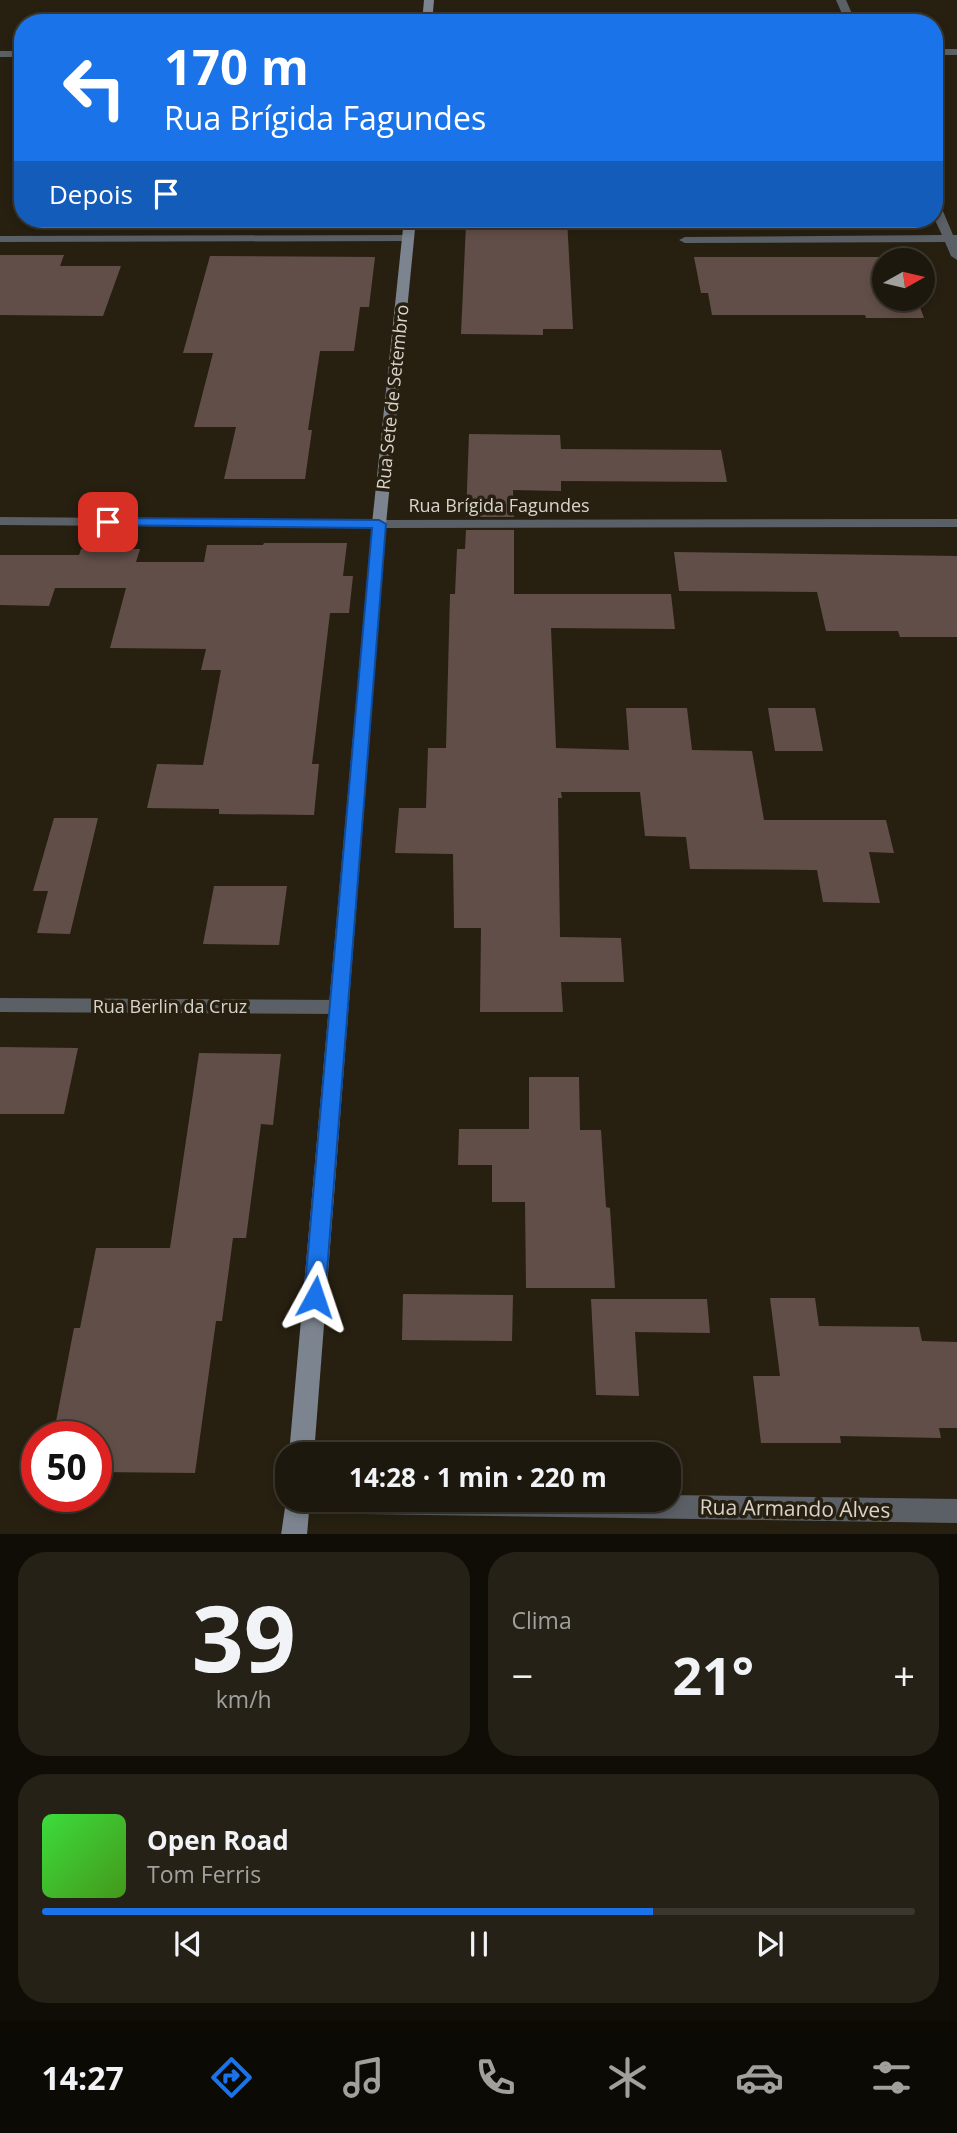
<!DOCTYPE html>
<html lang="pt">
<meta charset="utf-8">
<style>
:root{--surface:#1d180d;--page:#252116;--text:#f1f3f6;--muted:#a0a09d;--line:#3b372e;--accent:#1a73e8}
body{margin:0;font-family:"Open Sans",sans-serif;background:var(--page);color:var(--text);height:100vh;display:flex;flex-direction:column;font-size:26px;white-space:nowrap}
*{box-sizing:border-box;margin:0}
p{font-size:23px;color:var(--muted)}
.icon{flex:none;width:38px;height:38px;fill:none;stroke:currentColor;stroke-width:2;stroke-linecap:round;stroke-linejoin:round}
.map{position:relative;height:1534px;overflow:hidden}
.panel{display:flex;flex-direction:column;gap:18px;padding:18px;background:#100d07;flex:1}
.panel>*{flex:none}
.banner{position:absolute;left:14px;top:14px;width:929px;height:214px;border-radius:28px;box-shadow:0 4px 10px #0003,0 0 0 2px var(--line);background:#1a73e8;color:#fff;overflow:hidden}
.needle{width:46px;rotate:82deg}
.tools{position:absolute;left:872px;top:248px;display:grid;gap:14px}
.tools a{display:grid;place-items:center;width:63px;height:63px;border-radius:50%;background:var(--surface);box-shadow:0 4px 10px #0003,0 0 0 2px var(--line);font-size:35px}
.speed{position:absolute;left:21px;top:1421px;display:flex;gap:14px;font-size:35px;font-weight:700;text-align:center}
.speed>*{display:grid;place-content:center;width:91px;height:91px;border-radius:50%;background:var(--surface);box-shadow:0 4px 10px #0003,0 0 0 2px var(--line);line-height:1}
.speed .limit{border:10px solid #d22;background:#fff;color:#111}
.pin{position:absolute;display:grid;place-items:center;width:60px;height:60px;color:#fff;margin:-30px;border-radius:14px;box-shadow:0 4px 10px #0006}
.me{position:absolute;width:77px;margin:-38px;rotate:5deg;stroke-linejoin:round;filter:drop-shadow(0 0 5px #0008)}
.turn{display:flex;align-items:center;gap:24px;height:147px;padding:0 35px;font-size:32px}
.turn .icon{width:91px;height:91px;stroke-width:2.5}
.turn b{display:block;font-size:49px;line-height:60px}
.then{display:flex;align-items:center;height:66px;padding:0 35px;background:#0003;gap:14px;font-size:26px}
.big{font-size:52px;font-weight:700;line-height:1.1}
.panel .widget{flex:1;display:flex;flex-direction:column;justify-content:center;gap:10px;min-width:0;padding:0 24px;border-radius:28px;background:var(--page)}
.panel .dial{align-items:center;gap:0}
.dial b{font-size:91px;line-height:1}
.song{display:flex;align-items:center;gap:21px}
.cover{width:84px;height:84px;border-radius:10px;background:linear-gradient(135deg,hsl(120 70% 55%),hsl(100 70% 35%))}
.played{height:7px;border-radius:4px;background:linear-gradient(90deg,var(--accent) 70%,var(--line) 70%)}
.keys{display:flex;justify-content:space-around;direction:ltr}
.heat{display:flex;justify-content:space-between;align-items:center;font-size:38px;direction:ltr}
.panel .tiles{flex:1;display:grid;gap:18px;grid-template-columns:1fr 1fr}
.widget:last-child{grid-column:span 2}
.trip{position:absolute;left:275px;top:1442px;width:406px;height:70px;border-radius:28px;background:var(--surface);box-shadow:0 4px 10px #0003,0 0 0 2px var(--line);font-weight:700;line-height:70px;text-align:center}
.dock{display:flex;height:112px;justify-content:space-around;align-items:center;background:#0c0a05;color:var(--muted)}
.dock .icon{width:49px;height:49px}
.dock .selected{color:var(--accent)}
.dock b{font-size:32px;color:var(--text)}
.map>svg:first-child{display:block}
</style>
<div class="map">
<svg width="957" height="1535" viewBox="0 0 957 1535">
<rect width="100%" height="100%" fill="#272011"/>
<g fill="#624e48">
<path d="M 481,219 L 567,219 L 573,329 L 543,329 L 543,335 L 461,334 L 466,224 L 481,224 Z"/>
<path d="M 0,255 L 64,255 L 60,266 L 121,266 L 103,316 L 0,315 Z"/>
<path d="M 210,256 L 375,257 L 369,307 L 360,307 L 354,351 L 320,351 L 308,430 L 312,430 L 305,479 L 224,479 L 236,427 L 194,427 L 213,353 L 183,353 Z"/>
<path d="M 694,257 L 901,257 L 902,261 L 884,261 L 884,299 L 917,299 L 924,318 L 866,318 L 865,315 L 712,315 L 708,293 L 701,293 Z"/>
<path d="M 469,434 L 560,435 L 561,449 L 721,450 L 727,482 L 561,481 L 561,491 L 513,490 L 514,517 L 466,517 Z"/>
<path d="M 466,530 L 514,530 L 514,594 L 671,594 L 675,629 L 551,628 L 556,748 L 629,750 L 626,708 L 687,708 L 692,750 L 752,751 L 764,820 L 886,820 L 894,853 L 869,852 L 880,903 L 823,902 L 817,870 L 690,869 L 686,837 L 645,836 L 640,792 L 561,792 L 562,798 L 558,798 L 560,937 L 621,938 L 624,982 L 561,982 L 563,1012 L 480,1012 L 481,928 L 454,928 L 453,854 L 395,853 L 399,808 L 426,808 L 428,748 L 446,748 L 450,594 L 455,594 L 457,549 L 465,549 Z"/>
<path d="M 264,543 L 347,543 L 343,576 L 353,576 L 349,613 L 330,613 L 312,764 L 319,764 L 314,815 L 219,814 L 219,809 L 147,808 L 157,764 L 203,765 L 221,670 L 201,670 L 206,649 L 110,648 L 126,588 L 55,588 L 49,606 L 0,605 L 0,555 L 79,555 L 81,549 L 140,549 L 136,562 L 204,562 L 207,545 L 263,545 Z"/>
<path d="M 674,552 L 957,556 L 957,637 L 900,637 L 898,631 L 826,631 L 817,592 L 679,591 Z"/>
<path d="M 768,708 L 815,708 L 823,751 L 775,751 Z"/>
<path d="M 54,818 L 98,818 L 70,934 L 37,933 L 48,891 L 33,891 Z"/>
<path d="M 214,886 L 287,886 L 279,945 L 203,944 Z"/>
<path d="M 0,1047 L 78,1048 L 64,1114 L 0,1114 Z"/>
<path d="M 199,1053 L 281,1054 L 273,1125 L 261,1124 L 246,1238 L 233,1238 L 222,1321 L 216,1321 L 195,1473 L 96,1472 L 96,1437 L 53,1437 L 74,1328 L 80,1328 L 96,1248 L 170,1248 Z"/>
<path d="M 529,1077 L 579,1077 L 580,1130 L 601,1130 L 606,1207 L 610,1208 L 615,1288 L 526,1288 L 525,1202 L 492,1202 L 492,1165 L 458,1165 L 459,1129 L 529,1129 Z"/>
<path d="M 403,1294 L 513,1295 L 512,1341 L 402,1340 Z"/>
<path d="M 770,1298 L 815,1298 L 819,1326 L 919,1327 L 922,1341 L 957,1342 L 957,1428 L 939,1428 L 941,1438 L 840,1436 L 841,1443 L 761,1443 L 753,1376 L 780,1376 Z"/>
<path d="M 591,1299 L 707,1299 L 710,1333 L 635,1332 L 639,1396 L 596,1395 Z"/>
</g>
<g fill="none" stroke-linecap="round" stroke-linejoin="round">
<g fill="#5b6067" fill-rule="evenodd">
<path d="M 836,0 L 846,0 L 856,23 L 846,23 Z"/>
<rect x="934" y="49" width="23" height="6"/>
<rect x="0" y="51" width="23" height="6"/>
<path d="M 934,201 L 940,204 L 953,235 L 957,235 L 957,260 L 951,256 L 945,242 L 685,243 L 679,240 L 685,237 L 942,235 L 934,218 Z"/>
<path d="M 0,236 L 408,235 L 414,238 L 408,241 L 0,242 Z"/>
<path d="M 0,517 L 379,520 L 957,519 L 957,527 L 379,528 L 0,525 Z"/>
<path d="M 287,1495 L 287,1500 L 668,1500 L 668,1495 L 957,1499 L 957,1523 L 297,1513 L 288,1509 L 284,1501 Z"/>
</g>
<path fill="#5b6067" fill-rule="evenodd" d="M 0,998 L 339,1000 L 346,1002 L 349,1007 L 346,1012 L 339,1014 L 0,1012 Z"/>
<g fill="#7c848f" fill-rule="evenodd">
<path d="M 424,0 L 434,0 L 432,23 L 422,23 Z"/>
<path d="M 404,219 L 416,219 L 386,524 L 314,1454 L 289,1454 L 372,524 Z"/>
<path d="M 287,1494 L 287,1500 L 310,1500 L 307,1535 L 281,1535 Z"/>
</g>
</g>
<path fill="#1a73e8" stroke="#114b97" stroke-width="2" d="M 108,518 L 379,520 L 386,524 L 325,1297 L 322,1303 L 315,1306 L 307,1303 L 304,1297 L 372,528 L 104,525 L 102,522 Z"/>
<g text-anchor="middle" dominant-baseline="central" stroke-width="7" stroke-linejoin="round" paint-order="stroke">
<g font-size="18" fill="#d9d4cb" stroke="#272011">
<text transform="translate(392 397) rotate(-84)">Rua Sete de Setembro</text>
<text x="499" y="505">Rua Brígida Fagundes</text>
<text x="170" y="1006">Rua Berlin da Cruz</text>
</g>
<g font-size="21" fill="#d9d4cb" stroke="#272011">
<text transform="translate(795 1508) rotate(1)">Rua Armando Alves</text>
</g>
</g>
</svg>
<div class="tools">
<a><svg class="needle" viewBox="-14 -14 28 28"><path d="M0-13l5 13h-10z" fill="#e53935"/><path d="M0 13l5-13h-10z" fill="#a0a09d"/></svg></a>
</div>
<div class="speed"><div class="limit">50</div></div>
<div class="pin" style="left:108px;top:522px;background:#d93025"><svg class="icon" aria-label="arrive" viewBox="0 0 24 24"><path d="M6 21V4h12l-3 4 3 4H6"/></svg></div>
<svg class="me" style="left:315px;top:1297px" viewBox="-20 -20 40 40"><path d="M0-17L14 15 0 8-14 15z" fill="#1a73e8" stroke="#fff" stroke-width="4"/></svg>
<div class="trip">14:28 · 1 min · 220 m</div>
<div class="banner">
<div class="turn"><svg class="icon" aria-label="left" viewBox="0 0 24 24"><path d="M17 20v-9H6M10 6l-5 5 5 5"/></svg><div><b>170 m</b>Rua Brígida Fagundes</div></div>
<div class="then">Depois<svg class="icon" aria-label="arrive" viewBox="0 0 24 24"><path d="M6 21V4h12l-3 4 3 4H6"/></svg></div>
</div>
</div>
<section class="panel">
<div class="tiles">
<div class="widget dial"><b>39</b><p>km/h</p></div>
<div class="widget"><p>Clima</p>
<div class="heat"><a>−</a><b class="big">21°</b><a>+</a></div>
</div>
<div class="widget">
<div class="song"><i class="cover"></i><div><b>Open Road</b><p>Tom Ferris</p></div></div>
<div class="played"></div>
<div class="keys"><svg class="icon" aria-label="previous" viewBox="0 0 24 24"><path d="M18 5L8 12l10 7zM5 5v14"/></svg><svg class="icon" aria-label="pause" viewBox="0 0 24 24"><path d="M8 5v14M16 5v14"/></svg><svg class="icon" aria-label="next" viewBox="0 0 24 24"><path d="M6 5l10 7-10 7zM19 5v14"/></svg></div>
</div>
</div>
</section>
<nav class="dock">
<b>14:27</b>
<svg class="icon selected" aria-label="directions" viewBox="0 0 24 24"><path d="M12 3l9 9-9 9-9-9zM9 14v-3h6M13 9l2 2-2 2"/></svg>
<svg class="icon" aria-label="music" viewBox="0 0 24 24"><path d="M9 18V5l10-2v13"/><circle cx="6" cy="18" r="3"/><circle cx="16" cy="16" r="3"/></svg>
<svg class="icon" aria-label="phone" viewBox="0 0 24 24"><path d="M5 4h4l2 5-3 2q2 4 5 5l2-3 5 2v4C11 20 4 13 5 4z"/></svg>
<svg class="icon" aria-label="climate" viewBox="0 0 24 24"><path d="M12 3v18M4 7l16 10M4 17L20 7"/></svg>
<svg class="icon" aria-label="car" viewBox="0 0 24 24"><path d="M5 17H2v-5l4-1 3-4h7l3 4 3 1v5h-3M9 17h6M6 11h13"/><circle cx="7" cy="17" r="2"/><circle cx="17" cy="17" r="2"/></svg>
<svg class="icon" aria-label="filters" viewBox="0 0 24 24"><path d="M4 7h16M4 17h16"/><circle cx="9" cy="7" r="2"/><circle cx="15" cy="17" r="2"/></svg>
</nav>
